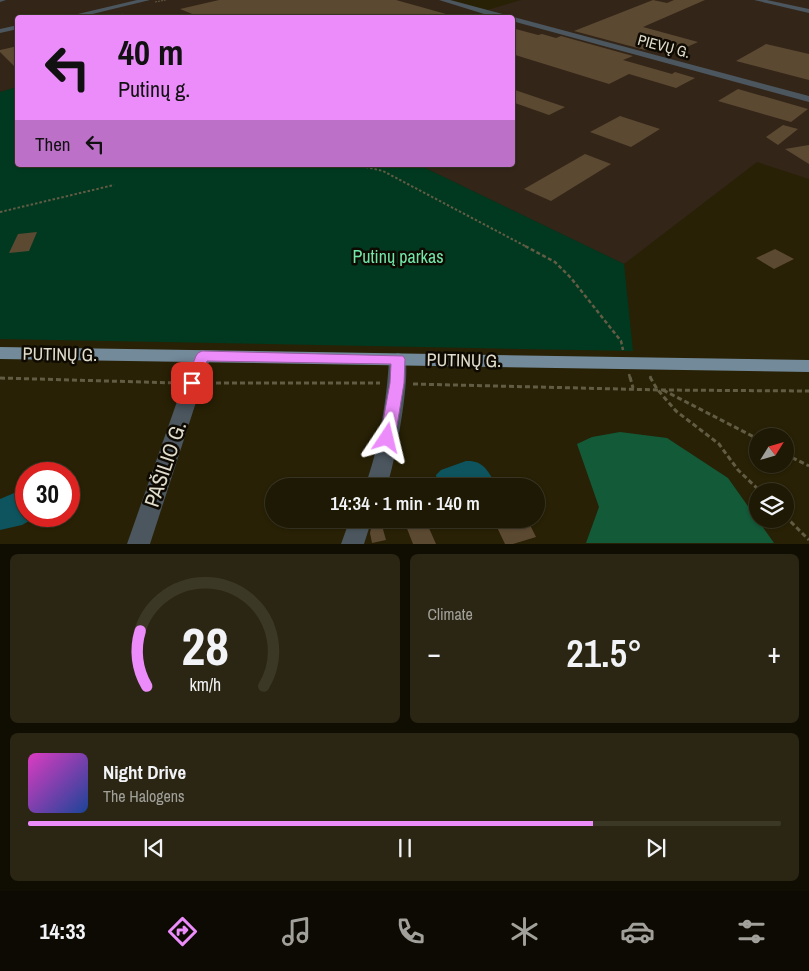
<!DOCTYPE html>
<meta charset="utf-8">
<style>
:root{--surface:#1e1904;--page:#2b2613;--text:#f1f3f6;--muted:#a1a09a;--line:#3c3826;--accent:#ec8cfb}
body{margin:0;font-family:"Archivo Narrow",sans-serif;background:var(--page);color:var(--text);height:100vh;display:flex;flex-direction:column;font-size:19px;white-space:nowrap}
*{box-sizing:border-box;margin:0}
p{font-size:16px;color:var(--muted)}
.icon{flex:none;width:28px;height:28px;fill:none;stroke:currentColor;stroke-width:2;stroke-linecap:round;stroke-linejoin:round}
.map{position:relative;height:544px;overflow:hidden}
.details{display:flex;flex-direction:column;gap:10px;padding:10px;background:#100e02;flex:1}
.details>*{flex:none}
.banner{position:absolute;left:15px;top:15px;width:500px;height:152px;border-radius:5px;box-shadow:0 1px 4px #0004,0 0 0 1px var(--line);background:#ec8cfb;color:#111;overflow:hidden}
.needle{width:32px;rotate:53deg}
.tools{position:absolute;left:749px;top:428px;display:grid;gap:10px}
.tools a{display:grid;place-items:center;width:45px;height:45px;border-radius:50%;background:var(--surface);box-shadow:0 1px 4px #0004,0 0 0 1px var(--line);font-size:25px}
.speed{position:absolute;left:15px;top:462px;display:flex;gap:10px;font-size:25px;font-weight:700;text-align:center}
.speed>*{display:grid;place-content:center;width:65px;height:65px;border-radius:50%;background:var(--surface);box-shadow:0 1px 4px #0004,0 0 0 1px var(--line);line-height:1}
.speed .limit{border:8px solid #d22;background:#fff;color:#111}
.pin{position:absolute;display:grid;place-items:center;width:42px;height:42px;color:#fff;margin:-21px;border-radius:10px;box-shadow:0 2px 8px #0006}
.me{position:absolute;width:55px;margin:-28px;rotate:10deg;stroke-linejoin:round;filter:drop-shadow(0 0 4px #0008)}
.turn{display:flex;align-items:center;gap:18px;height:105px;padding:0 20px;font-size:22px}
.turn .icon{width:65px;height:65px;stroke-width:2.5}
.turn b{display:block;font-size:35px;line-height:42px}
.then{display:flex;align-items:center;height:48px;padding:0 20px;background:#0003;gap:10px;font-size:19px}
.big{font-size:38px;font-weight:600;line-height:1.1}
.details .widget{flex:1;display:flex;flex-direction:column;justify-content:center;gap:8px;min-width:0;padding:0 18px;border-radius:8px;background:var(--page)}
.details .dial{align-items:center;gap:0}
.dial svg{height:130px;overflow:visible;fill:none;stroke:var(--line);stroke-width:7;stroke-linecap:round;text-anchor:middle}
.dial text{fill:var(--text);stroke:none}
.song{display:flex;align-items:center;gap:15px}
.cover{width:60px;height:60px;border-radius:8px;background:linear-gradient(135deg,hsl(310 70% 55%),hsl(220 70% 35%))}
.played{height:5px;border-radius:2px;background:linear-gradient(90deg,var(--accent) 75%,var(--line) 75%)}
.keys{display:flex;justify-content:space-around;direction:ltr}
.heat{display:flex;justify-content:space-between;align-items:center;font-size:28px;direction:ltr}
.details .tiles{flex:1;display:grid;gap:10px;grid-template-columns:1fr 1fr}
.widget:last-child{grid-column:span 2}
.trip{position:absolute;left:265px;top:478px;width:280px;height:50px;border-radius:25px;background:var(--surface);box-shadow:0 1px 4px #0004,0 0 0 1px var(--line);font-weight:600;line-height:50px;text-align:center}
.tabs{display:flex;height:80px;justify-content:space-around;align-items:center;background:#0c0a02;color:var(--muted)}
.tabs .icon{width:35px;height:35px}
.tabs .selected{color:var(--accent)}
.tabs b{font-size:22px;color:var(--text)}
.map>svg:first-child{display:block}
</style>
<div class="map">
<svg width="809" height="544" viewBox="0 0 809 544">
<rect width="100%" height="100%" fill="#282105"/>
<path fill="#332518" d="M 0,0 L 452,0 L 487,10 L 521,0 L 809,0 L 809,179 L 757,162 L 624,264 L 419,165 L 512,165 L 512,18 L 18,18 L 17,87 L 0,92 Z"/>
<path fill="#003920" d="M 17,87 L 18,165 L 419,165 L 624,264 L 633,351 L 0,339 L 0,92 Z"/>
<path fill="#135a39" d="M 620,432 L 667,438 L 728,478 L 774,543 L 586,543 L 599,507 L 577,444 L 592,437 Z"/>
<g fill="#0d545e">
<path d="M 466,461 C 482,460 487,469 495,483 L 491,486 L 438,486 L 436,475 L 441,470 Z"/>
<path d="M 26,488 L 26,516 L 38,516 L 22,525 L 0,530 L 0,499 Z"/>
</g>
<g fill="#5c4932">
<path d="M 219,0 L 396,0 L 446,14 L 445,18 L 202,18 L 180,9 Z"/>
<path d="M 653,0 L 667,3 L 674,0 L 705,0 L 643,27 L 698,42 L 678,51 L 656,45 L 645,50 L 574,31 Z"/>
<path d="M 512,28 L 538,35 L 542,34 L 556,38 L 561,36 L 633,56 L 623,60 L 672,74 L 675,72 L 695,78 L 676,88 L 629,74 L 609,84 L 512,54 Z"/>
<path d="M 766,44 L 809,54 L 809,80 L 736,61 Z"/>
<path d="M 18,46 L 18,70 L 0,52 L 0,50 Z"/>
<path d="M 512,89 L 565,107 L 549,115 L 512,102 Z"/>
<path d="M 738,89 L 808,109 L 791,122 L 718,101 Z"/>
<path d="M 620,116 L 660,129 L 631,147 L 590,132 Z"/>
<path d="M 783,125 L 798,129 L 778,145 L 766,137 Z"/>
<path d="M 809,145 L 809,164 L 785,149 Z"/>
<path d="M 585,154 L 611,164 L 551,201 L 524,189 Z"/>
<path d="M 37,232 L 29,251 L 9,253 L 18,234 Z"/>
<path d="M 775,249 L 794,259 L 774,269 L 756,258 Z"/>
<path d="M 425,519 L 436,544 L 413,544 L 406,526 Z"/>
<path d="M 493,519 L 527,519 L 536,537 L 513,544 L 505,544 Z"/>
<path d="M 381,522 L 386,540 L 372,543 L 370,533 L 372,524 Z"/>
</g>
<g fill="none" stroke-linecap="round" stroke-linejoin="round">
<g stroke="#625c44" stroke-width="1" stroke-dasharray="2 1" stroke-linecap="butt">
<path d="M 155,2 L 166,0"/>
<path d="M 122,14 L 129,18"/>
<path d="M 46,18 L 56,16"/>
</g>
<g stroke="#625c44" stroke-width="2" stroke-dasharray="2.5 2" stroke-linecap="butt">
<path d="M 357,165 L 383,171 L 527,247"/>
<path d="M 0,212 L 114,185"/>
</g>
<g stroke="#625c44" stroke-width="2.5" stroke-dasharray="4 2.5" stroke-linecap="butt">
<path d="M 525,246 L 555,262 L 571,278 L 621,341 L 623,350"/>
<path d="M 629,374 L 630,378"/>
<path d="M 650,376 L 651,378"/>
</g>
<g stroke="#625c44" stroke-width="3" stroke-dasharray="5 3" stroke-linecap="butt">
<path d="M 630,377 L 633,388"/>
<path d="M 650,377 L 657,389 L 676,411 L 719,444 L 738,470 L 760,491"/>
<path d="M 0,378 L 178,383"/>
<path d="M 208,383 L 380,383"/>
<path d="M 413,384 L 661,390 L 809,391"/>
<path d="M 663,390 L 758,439"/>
<path d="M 785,454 L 809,466"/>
<path d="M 785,516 L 809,540"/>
</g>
<g fill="#4b565e" fill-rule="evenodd">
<path d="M 0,0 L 6,0 L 0,2 Z"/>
<path d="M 137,0 L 150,0 L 76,18 L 61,18 Z"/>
<path d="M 439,0 L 450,0 L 809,96 L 809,102 L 512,21 L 512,18 L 497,18 Z"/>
<path d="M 754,0 L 767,0 L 809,9 L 809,13 Z"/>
<path d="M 18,25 L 18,29 L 0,33 L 0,29 Z"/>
<path d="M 202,350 L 208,352 L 211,356 L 150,544 L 127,544 L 193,356 L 196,352 Z"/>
<path d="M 398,353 L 404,355 C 413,369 394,468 387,486 L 365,486 C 379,449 387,399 389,359 L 392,355 Z"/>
<path d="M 350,519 L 372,519 L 364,544 L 341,544 Z"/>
</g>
<path fill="#738a9b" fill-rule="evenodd" d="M 0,347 L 809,360 L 809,372 L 0,359 Z"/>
</g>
<path fill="#ec8cfb" stroke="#995ba3" d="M 202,351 L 403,356 L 405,359 L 404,383 L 395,438 L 393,443 L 387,444 L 382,443 L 380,438 L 390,383 L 391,364 L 207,361 L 197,387 L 187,387 L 185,383 L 196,356 L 198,353 Z"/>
<g text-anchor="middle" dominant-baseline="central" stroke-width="5" stroke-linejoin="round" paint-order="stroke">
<g font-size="15" fill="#e1ddcd" stroke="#0e0a02">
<text transform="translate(664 46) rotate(15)">PIEVŲ G.</text>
</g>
<g font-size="18" fill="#72e7a8" stroke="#0e0a02">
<text x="398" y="256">Putinų parkas</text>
</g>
<g font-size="18" fill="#e1ddcd" stroke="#0e0a02">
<text transform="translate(60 354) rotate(1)">PUTINŲ G.</text>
<text transform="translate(464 360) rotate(1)">PUTINŲ G.</text>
</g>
<g font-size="21" fill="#e1ddcd" stroke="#0e0a02">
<text transform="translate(165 464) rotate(-71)">PAŠILIO G.</text>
</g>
</g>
</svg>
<div class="tools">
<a><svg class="needle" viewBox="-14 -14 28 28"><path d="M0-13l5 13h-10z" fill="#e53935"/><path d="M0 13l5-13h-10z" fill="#a1a09a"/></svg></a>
<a><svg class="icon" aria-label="layers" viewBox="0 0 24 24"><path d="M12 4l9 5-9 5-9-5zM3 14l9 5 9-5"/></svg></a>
</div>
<div class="speed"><div class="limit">30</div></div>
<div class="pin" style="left:192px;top:383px;background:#d93025"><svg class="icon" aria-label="arrive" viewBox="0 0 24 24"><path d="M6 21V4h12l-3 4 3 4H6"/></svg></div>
<svg class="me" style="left:387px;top:438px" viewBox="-20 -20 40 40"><path d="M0-17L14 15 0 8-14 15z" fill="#ec8cfb" stroke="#fff" stroke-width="4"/></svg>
<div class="trip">14:34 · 1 min · 140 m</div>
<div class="banner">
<div class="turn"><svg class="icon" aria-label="left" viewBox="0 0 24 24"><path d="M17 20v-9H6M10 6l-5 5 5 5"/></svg><div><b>40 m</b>Putinų g.</div></div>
<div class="then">Then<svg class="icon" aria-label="left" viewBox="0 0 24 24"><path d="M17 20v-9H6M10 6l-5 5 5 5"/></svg></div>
</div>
</div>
<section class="details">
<div class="tiles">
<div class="widget dial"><svg viewBox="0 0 100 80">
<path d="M14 69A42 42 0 1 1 86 69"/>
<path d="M14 69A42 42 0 0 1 10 35" stroke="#ec8cfb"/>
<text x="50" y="56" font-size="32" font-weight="700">28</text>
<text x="50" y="72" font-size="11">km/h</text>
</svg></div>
<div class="widget"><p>Climate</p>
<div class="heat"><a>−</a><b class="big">21.5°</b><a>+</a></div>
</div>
<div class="widget">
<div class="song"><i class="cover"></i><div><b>Night Drive</b><p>The Halogens</p></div></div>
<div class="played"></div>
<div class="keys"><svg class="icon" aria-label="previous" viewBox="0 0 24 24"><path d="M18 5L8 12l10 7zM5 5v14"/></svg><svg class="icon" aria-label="pause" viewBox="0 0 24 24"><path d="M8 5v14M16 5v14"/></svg><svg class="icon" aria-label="next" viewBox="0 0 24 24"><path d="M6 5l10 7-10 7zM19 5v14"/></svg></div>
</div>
</div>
</section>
<nav class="tabs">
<b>14:33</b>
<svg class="icon selected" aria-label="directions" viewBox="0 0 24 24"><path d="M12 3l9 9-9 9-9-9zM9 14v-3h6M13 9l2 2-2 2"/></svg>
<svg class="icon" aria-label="music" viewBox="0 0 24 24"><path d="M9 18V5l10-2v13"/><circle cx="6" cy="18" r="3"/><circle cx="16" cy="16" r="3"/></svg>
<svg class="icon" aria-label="phone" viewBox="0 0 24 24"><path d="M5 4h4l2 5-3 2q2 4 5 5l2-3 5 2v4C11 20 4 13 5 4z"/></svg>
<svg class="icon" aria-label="climate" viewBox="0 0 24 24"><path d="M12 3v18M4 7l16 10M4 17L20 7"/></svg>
<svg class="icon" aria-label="car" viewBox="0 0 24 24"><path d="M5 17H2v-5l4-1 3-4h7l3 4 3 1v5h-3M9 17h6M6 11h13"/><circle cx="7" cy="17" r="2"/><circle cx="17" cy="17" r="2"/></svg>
<svg class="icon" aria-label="filters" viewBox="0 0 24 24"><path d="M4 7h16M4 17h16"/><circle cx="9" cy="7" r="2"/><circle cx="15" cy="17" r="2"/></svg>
</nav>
